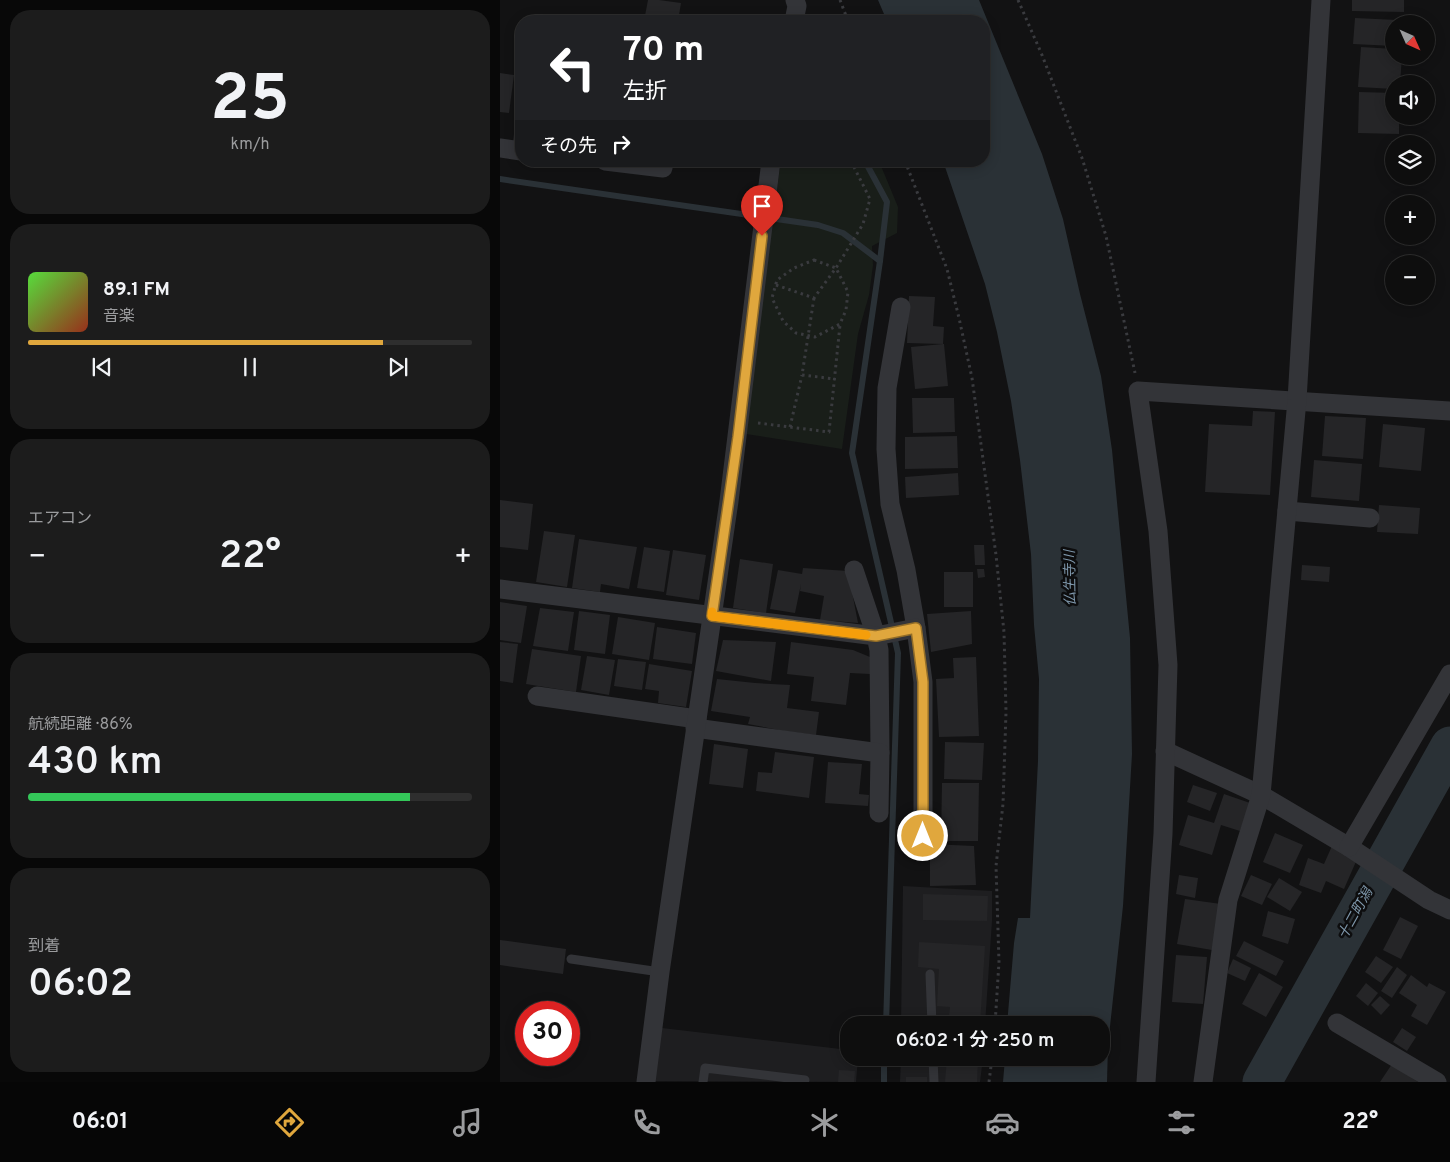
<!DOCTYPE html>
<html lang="ja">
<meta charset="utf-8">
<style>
:root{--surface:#0e0e0e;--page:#1c1c1c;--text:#f1f3f6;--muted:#9b9c9e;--line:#2e2e2e;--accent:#e0a73d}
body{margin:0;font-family:Overpass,"Noto Sans JP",sans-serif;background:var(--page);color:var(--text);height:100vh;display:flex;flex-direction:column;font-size:19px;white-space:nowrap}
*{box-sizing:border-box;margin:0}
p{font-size:16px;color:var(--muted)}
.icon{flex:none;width:28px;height:28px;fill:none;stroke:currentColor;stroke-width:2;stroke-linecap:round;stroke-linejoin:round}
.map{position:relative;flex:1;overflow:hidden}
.details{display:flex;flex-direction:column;gap:10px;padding:10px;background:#080808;width:500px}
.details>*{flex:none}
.banner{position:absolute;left:15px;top:15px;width:475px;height:152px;border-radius:20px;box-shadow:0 2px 12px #0003,0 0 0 1px var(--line);background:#202124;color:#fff;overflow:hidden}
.needle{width:32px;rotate:135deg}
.controls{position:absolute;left:885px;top:15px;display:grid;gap:10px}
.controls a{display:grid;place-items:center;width:50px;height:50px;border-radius:50%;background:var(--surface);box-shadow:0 2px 12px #0003,0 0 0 1px var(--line);font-size:25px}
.speed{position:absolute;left:15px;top:1001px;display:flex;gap:10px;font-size:25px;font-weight:700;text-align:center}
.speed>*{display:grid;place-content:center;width:65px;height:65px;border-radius:50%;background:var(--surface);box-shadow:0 2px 12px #0003,0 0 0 1px var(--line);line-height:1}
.speed .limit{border:8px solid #d22;background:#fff;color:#111}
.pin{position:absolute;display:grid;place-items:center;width:42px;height:42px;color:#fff;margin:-51px -21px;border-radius:50% 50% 50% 0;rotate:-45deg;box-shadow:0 0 5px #0007}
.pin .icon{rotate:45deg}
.me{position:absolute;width:55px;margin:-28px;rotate:0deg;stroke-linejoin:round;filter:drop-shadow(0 0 4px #0008)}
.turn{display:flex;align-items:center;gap:18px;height:105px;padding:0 25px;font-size:22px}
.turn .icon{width:65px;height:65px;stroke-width:2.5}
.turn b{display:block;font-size:35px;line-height:42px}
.then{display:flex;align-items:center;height:48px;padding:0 25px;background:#0003;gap:10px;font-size:19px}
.big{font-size:38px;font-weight:600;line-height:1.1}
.details .tile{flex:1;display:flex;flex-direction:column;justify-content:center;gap:8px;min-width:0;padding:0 18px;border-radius:20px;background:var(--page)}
.details .dial{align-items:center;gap:0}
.dial b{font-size:65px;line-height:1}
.song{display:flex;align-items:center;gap:15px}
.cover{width:60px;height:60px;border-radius:8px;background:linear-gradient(135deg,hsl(110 70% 55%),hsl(10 70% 35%))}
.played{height:5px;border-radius:2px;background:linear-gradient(90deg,var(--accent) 80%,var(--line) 80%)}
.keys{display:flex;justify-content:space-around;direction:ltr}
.heat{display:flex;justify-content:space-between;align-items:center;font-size:28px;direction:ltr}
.charge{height:8px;border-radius:4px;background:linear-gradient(90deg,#34c759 86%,var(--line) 0)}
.trip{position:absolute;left:340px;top:1016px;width:270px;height:50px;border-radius:20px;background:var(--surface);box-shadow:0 2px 12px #0003,0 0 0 1px var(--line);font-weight:600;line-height:50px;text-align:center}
.menu{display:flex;height:80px;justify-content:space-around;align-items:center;background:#060606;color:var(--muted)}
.menu .icon{width:35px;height:35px}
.menu .on{color:var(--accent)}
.menu b{font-size:22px;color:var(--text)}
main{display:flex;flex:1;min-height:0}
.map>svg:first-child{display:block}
</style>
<main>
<section class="details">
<div class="tile dial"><b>25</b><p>km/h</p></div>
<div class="tile">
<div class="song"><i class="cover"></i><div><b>89.1 FM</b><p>音楽</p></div></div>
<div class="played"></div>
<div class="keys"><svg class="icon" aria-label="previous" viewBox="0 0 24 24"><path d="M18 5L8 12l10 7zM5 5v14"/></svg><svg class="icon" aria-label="pause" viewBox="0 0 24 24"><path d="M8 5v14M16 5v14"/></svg><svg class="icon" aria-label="next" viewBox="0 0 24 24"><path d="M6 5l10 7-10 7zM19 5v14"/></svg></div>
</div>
<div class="tile"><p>エアコン</p>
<div class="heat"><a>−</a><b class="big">22°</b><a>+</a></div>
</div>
<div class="tile"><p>航続距離 · 86%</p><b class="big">430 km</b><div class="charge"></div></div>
<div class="tile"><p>到着</p><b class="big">06:02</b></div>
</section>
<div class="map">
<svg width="950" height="1082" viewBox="0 0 950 1082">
<rect width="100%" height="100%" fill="#121213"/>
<g fill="#1e1e20">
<path d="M 403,886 L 492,891 L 492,921 L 485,1025 L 401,1025 Z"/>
<path d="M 162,1028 L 349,1050 L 349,1058 L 358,1058 L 356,1082 L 153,1081 Z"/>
<path d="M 401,1058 L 483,1058 L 480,1082 L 400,1082 Z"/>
</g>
<path fill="#191e19" d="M 281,161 L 379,161 L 398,207 L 397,233 L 372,246 L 373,265 L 369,295 L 358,334 L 342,449 L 246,434 L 267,258 Z"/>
<path fill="#2a3136" d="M 378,0 L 479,0 L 542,154 L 563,219 L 580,294 L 601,376 L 612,450 L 630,638 L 632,754 L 623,906 L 608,1045 L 607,1082 L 503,1082 L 505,1058 L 601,1058 L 601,1025 L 507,1025 L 514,943 L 518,918 L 530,918 L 538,761 L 539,679 L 534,625 L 531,554 L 520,460 L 511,401 L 497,332 L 485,284 L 443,161 L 484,161 L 484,21 L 387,21 Z"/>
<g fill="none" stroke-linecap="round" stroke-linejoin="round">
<g stroke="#2a3136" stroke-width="6">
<path d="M 365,161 L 387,202 L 380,261 L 352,453 L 398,653 L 386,1025"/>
<path d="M 0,179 L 318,225 L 343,233 L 380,261"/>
<path d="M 384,1082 L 384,1058"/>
</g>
<path stroke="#2a3136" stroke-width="39" d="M 762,1082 L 950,746"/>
</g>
<g fill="#252527">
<path d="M 148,0 L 159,0 L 181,3 L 178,21 L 144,21 Z"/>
<path d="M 852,0 L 904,0 L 904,12 L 852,11 Z"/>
<path d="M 235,14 L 236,21 L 198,21 L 198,20 Z"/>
<path d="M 855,18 L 897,20 L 897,24 L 894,24 L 894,46 L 853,44 Z"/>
<path d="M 861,47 L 894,49 L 894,56 L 902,56 L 900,84 L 894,84 L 894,89 L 858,87 Z"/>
<path d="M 0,73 L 14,75 L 9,113 L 0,112 Z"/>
<path d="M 859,92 L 894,93 L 894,116 L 899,116 L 899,134 L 858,133 Z"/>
<path d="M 20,94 L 21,94 L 21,143 L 13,141 Z"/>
<path d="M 409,296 L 435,297 L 433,326 L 444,327 L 443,344 L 444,344 L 448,386 L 415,389 L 411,347 L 443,344 L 407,343 Z"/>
<path d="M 412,398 L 454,398 L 455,432 L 413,433 Z"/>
<path d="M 753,411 L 775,412 L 770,495 L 705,492 L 709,424 L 752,426 Z"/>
<path d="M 825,416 L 866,418 L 863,459 L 822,456 Z"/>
<path d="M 883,424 L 925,428 L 921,471 L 879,467 Z"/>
<path d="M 457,436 L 458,468 L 405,469 L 405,437 Z"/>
<path d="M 814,460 L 862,464 L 859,501 L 811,497 Z"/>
<path d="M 458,473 L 459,495 L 406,498 L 405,477 Z"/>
<path d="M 0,500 L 33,504 L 28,550 L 0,547 Z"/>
<path d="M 879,505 L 920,508 L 918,534 L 877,532 Z"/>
<path d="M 44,531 L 75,535 L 67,587 L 36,582 Z"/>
<path d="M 79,539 L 137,547 L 129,589 L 101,584 L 100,592 L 72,588 Z"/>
<path d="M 474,545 L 484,545 L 485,565 L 475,565 Z"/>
<path d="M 144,547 L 170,551 L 164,592 L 137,588 Z"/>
<path d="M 173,550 L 206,555 L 199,600 L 166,595 Z"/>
<path d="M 240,559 L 273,564 L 266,613 L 233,608 Z"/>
<path d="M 802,565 L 830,567 L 829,582 L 801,580 Z"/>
<path d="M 303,568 L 348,571 L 358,623 L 320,620 L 324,596 L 300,591 L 301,584 L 295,613 L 270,609 L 278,570 L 302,574 Z"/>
<path d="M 477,569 L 484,569 L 485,577 L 478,578 Z"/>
<rect x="444" y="572" width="29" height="35"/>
<path d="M 0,602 L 27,606 L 21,643 L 0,640 Z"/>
<path d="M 40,608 L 74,612 L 68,651 L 33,646 Z"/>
<path d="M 79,611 L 110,615 L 105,654 L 74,650 Z"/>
<path d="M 471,611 L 472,644 L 431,652 L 427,614 Z"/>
<path d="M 118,617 L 155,623 L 149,660 L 112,654 Z"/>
<path d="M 157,627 L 196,633 L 192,664 L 153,659 Z"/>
<path d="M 223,640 L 276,642 L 271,681 L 216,671 Z"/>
<path d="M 0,642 L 18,644 L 13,683 L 0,681 Z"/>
<path d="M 291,642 L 353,650 L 370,657 L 370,674 L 350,673 L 346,705 L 311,701 L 314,677 L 287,674 Z"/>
<path d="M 32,649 L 81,656 L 76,692 L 26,684 Z"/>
<path d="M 87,656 L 115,660 L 109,695 L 81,690 Z"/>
<path d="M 476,657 L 479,736 L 439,737 L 436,679 L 454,678 L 453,658 Z"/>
<path d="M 118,659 L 146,662 L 142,690 L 114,686 Z"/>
<path d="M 149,664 L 192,671 L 186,707 L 158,703 L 159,691 L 145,689 Z"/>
<path d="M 217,679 L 255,683 L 290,685 L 287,708 L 319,712 L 316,735 L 284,731 L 248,724 L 250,717 L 211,711 Z"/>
<path d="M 445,742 L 484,743 L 482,780 L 444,779 Z"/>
<path d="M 214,744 L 248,749 L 243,788 L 209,784 Z"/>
<path d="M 275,752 L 314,757 L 309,798 L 256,791 L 258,772 L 272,773 Z"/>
<path d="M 328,762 L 362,764 L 359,794 L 369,795 L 368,806 L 325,803 Z"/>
<path d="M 442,783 L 479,783 L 478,841 L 441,841 Z"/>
<path d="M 693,785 L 717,793 L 710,811 L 687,802 Z"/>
<path d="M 724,794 L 750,803 L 740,831 L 721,825 L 712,855 L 679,845 L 688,815 L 714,823 Z"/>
<path d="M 775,833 L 803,845 L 790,873 L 763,862 Z"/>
<path d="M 430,844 L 474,846 L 476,885 L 430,886 Z"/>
<path d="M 832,846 L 858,857 L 844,889 L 826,881 L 821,893 L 799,885 L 808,858 L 824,864 Z"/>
<path d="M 679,875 L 698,878 L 695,898 L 676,894 Z"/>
<path d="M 751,875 L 772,884 L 762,905 L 741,896 Z"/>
<path d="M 779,878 L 802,892 L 790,911 L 767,897 Z"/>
<path d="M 423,894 L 488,896 L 487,921 L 423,920 Z"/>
<path d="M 685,899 L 721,904 L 712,950 L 677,944 Z"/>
<path d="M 768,911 L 795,919 L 788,944 L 762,936 Z"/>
<path d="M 900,917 L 918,926 L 901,959 L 883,950 Z"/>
<path d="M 0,940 L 66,949 L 63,974 L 0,965 Z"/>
<path d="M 744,941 L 784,961 L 776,976 L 736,956 Z"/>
<path d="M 419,942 L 485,946 L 480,1025 L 448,1025 L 450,1007 L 437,1006 L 439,969 L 418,967 Z"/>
<path d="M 676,955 L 707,957 L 703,1004 L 672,1002 Z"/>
<path d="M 876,956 L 893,967 L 881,983 L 865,972 Z"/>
<path d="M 733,959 L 751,968 L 745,981 L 727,973 Z"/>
<path d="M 897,967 L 907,975 L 892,998 L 881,991 Z"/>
<path d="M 759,973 L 783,987 L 766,1017 L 742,1004 Z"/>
<path d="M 911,975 L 927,987 L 929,983 L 946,992 L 927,1025 L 911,1016 L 917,1005 L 899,993 Z"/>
<path d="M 866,983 L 878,993 L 868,1006 L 856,996 Z"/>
<path d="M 880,996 L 890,1005 L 881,1015 L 871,1005 Z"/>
<path d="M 902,1028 L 916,1037 L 907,1051 L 893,1042 Z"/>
<path d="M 447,1058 L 478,1058 L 477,1082 L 445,1082 Z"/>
<path d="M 892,1064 L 918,1082 L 880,1082 Z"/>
<path d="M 339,1070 L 355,1071 L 354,1082 L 338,1082 Z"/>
<rect x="406" y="1077" width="21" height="5"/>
</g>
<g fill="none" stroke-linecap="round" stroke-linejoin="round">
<g stroke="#3a3b3f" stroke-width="3" stroke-dasharray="2.5 4" stroke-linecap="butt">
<path d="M 340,0 L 348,21"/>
<path d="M 518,0 L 542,55 L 582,158 L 606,236 L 635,373"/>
<path d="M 405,161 L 447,269 L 459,318 L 472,378 L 496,555 L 504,632 L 506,712 L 503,804 L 496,866 L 499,962 L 495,1025"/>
<path d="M 314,260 L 336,268 L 348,292 L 346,310 L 340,324 L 315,337 L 296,333 L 283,321 L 272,298 L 277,280 L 294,268 Z"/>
<path d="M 276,285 L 314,298 L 336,268 L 363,224 L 370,199 L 351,161"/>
<path d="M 314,298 L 302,375 L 335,379"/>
<path d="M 258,423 L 329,432 L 340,325"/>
<path d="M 290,427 L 302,375"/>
<path d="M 489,1082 L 492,1058"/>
</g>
<g stroke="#333438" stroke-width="9">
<path d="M 71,959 L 160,972"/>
<path d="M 430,974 L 432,1025"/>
<path d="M 433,1058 L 434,1082"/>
<path d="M 203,1082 L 205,1068 L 305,1080"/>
</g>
<g stroke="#333438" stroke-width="19">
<path d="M 294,21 L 297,6 L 295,0"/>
<path d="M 0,148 L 21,151"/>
<path d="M 105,161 L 163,168 L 164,161"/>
<path d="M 401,307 L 387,388 L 386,449 L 390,504 L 406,570 L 416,628 L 423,682 L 423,836"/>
<path d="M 787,511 L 870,518"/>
<path d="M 354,570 L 376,636 L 416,628"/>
<path d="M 0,589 L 376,636 L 379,650 L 380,753"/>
<path d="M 37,696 L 197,719"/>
<path d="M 195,728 L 380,753 L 379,813"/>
<path d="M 665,751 L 761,795 L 849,847 L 929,900 L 950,910"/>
<path d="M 849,847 L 950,674"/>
<path d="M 837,1023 L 937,1082"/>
<path d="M 146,1082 L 160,972 L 229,501 L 271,161"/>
<path d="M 646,1082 L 663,834 L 668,665 L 658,531 L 638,391 L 950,411"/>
<path d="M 703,1082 L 728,900 L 761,795 L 797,400 L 821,0"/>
</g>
</g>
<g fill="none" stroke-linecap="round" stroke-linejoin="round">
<defs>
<path id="route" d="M 262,236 L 238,437 L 212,616 L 376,636 L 416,628 L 423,682 L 423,836"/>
</defs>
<use href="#route" stroke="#926d28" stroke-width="12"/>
<use href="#route" stroke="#e0a73d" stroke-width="9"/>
<path stroke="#f59e0b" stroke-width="9" d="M 212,612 L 212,616 L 366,635"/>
</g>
<g text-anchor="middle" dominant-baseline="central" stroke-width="5" stroke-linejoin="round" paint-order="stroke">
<g font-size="14" font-style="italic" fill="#7e97ab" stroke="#0d0d0e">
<text transform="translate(571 578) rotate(-91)">仏生寺川</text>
<text transform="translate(856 914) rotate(-61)">十二町潟</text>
</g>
</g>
</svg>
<div class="controls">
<a><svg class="needle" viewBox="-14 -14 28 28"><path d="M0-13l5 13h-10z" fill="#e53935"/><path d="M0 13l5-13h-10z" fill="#9b9c9e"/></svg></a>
<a><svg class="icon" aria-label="sound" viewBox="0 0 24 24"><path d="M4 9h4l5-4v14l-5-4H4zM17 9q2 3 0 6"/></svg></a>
<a><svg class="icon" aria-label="layers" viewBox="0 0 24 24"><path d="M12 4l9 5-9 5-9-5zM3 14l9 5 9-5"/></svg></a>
<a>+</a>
<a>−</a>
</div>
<div class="speed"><div class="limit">30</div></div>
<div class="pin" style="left:262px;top:236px;background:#d93025"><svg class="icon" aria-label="arrive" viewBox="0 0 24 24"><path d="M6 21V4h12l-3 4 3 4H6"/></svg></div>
<svg class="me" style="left:423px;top:836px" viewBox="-20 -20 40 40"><circle r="17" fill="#e0a73d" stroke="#fff" stroke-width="3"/><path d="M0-11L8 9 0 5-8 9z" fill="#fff"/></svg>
<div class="trip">06:02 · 1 分 · 250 m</div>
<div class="banner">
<div class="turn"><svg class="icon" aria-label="left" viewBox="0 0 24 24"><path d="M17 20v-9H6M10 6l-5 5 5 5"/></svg><div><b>70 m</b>左折</div></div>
<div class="then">その先<svg class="icon" aria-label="right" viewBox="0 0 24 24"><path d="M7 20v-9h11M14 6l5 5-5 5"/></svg></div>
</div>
</div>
</main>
<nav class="menu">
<b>06:01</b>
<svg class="icon on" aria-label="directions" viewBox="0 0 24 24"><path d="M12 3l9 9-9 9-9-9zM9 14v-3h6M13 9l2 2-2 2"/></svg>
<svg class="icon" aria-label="music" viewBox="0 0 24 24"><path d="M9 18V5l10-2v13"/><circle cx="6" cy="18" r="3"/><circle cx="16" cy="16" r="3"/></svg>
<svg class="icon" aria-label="phone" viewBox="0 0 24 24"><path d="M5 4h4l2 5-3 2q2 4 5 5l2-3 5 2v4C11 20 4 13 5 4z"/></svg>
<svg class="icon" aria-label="climate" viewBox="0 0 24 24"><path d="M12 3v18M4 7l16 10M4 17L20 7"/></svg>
<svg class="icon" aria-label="car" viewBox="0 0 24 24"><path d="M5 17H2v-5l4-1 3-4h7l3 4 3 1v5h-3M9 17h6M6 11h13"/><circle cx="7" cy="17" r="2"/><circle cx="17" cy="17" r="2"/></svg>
<svg class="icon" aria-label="filters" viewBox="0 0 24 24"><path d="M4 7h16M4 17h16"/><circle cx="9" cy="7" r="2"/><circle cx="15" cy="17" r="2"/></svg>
<b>22°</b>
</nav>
